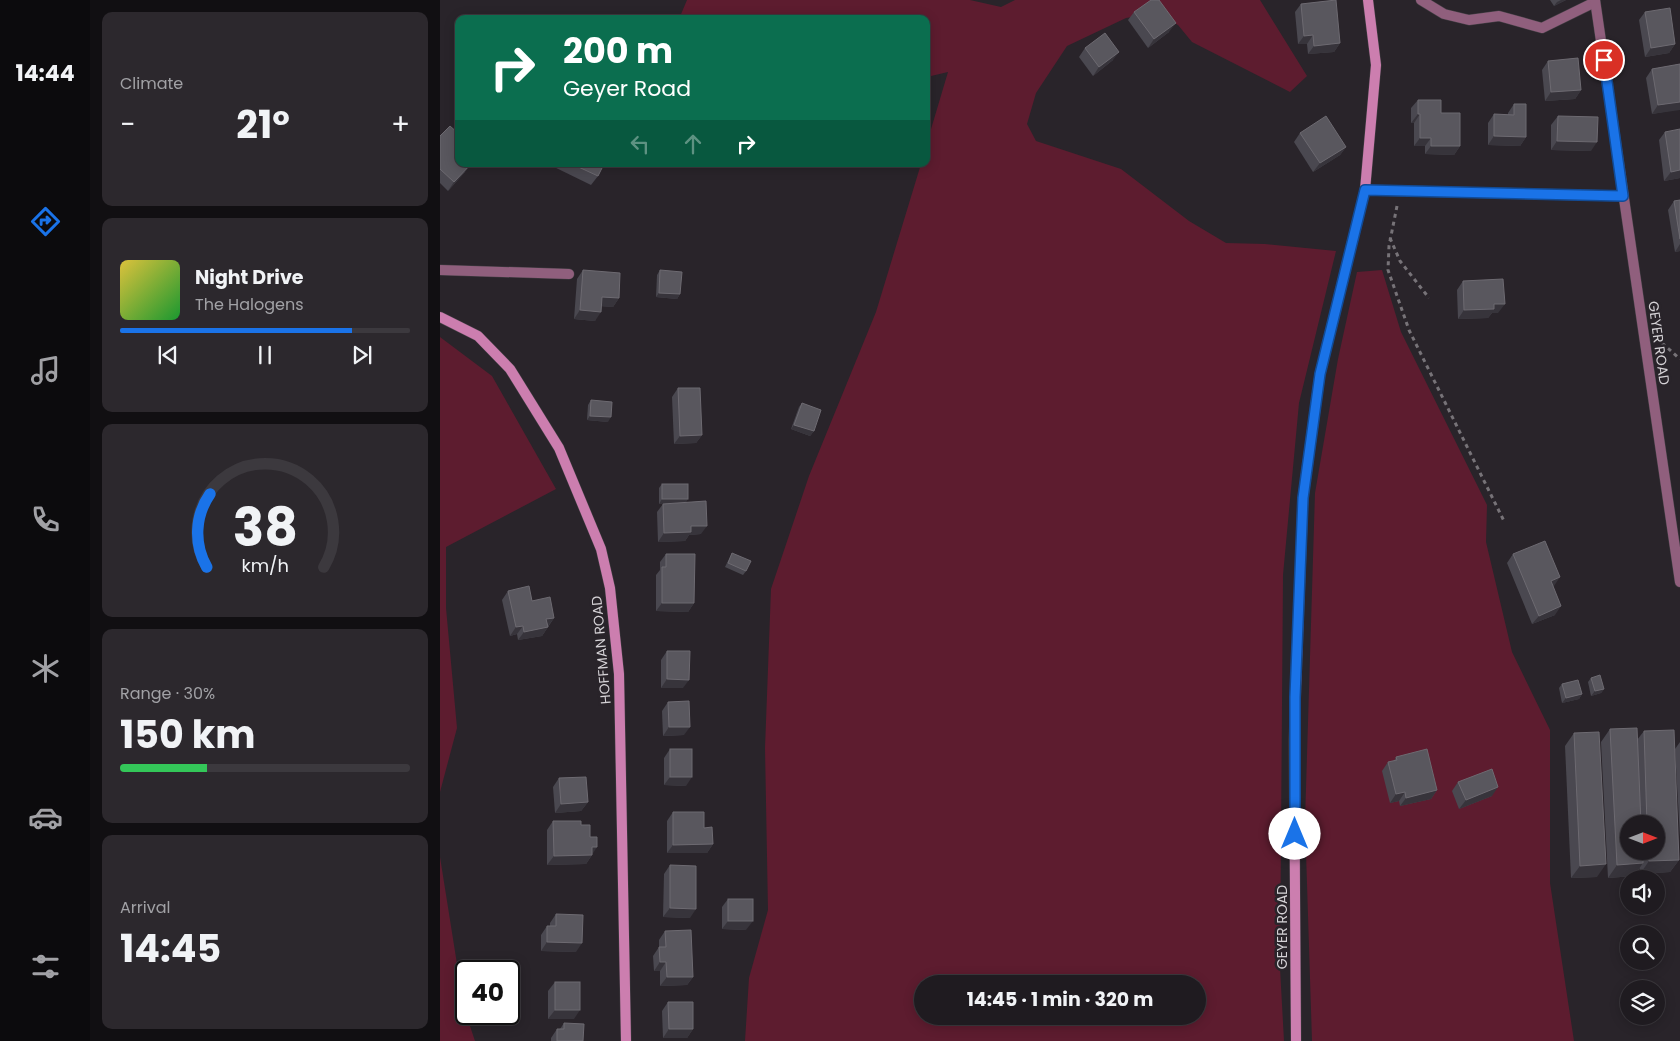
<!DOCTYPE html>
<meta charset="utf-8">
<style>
:root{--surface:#1f1b20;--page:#2c282d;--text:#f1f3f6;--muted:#a1a1a5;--line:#3c393e;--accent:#1a73e8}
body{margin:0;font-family:Poppins,sans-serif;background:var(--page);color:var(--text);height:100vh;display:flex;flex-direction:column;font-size:19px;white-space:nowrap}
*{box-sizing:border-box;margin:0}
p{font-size:16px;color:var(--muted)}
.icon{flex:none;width:28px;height:28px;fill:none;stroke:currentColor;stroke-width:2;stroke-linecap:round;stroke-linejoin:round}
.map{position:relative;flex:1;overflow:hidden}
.side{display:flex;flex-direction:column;gap:12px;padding:12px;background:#110f12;width:350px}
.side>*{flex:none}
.guide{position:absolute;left:15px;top:15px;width:475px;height:152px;border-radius:10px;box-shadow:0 2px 12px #0003,0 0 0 1px var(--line);background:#0b6e4f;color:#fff;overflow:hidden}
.needle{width:32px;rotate:90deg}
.controls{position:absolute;left:1180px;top:815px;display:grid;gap:10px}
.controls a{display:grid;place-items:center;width:45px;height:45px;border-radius:50%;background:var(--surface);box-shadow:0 2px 12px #0003,0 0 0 1px var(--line);font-size:25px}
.speed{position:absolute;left:15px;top:960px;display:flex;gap:10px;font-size:25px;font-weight:700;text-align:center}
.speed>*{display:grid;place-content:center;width:65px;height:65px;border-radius:50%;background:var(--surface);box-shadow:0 2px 12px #0003,0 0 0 1px var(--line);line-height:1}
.speed .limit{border:2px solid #111;border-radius:8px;background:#fff;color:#111}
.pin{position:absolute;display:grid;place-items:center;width:42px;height:42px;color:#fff;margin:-21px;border:2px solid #fff;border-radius:50%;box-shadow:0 1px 5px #0007}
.me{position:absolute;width:55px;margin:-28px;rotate:0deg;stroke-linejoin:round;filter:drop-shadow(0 0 4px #0008)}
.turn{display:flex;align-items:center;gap:18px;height:105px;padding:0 25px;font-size:22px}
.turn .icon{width:65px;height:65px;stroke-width:2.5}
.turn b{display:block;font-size:35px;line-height:42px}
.lanes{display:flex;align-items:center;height:48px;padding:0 25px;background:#0003;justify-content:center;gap:25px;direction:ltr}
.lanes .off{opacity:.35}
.big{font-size:38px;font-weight:700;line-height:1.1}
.side .card{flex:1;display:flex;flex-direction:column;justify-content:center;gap:8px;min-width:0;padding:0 18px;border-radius:10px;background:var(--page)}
.side .dial{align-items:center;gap:0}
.dial svg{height:130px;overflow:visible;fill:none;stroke:var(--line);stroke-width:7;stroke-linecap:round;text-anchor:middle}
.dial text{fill:var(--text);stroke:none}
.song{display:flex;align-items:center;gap:15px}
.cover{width:60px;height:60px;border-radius:8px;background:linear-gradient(135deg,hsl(50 70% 55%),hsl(130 70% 35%))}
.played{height:5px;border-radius:2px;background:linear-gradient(90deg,var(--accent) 80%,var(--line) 80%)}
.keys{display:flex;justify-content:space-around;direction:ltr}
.heat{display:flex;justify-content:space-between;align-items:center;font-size:28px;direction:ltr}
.charge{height:8px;border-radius:4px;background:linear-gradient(90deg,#34c759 30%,var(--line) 0)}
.trip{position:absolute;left:474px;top:975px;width:292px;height:50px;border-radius:25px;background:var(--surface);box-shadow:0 2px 12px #0003,0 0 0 1px var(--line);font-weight:700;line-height:50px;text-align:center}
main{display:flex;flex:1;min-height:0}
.dock{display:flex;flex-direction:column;width:90px;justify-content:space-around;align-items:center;background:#0c0b0d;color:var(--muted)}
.dock .icon{width:35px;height:35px}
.dock .selected{color:var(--accent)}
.dock b{font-size:22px;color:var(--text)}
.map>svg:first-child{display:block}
</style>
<main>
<nav class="dock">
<b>14:44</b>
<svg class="icon selected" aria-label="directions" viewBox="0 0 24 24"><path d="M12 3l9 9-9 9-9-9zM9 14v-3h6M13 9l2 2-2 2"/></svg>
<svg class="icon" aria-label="music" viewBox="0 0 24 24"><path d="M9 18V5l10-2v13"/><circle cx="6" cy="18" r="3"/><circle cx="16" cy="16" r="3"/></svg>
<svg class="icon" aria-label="phone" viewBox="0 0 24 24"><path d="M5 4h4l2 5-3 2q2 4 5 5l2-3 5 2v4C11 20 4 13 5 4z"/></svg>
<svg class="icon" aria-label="climate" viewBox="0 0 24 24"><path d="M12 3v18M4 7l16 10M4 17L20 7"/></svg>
<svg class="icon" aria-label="car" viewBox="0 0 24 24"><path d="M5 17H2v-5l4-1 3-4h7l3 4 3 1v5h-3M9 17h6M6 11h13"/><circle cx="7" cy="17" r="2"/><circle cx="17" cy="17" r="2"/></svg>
<svg class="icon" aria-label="filters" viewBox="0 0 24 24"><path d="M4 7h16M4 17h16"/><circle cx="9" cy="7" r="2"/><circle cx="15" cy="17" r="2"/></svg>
</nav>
<section class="side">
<div class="card"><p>Climate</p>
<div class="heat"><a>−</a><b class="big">21°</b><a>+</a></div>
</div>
<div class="card">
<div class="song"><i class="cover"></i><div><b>Night Drive</b><p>The Halogens</p></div></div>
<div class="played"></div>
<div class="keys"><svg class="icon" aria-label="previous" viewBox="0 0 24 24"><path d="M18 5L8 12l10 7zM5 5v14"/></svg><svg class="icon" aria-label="pause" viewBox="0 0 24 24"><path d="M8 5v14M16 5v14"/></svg><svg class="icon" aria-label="next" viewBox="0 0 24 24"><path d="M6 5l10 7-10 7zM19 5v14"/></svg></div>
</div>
<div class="card dial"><svg viewBox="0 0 100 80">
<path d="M14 69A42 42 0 1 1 86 69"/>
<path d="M14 69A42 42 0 0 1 16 24" stroke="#1a73e8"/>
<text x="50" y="56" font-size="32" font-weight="700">38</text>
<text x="50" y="72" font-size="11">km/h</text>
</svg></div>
<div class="card"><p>Range · 30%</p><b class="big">150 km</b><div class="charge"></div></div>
<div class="card"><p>Arrival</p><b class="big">14:45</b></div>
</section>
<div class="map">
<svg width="1240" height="1041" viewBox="0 0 1240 1041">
<rect width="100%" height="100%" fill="#29242a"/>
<g fill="#5d1c2f" fill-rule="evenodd">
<path d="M 247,0 L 530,0 L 561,7 L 575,0 L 820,0 L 867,76 L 850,92 L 752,42 L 738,25 L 716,13 L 686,18 L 627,46 L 596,93 L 587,124 L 596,141 L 681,169 L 749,221 L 786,243 L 825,244 L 896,251 L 859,403 L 843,575 L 840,968 L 844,1041 L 305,1041 L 309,978 L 328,910 L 325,748 L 331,589 L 369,476 L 436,312 L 481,164 L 486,164 L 486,146 L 508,72 L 491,76 L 486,81 L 486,19 L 239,19 ZM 482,984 L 758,984 L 758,1016 L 482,1016 Z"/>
<path d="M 942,270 L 961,332 L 1047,505 L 1046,542 L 1072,652 L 1110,730 L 1110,883 L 1134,1041 L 872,1041 L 865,821 L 875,493 L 898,359 L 917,272 Z"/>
<path d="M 0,337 L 52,376 L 116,489 L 6,547 L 6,608 L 17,728 L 0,792 Z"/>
<path d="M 0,857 L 24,1008 L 35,1041 L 0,1041 Z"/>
</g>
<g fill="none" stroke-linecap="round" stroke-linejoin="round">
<defs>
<g id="lane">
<path d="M 981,0 L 1004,14 L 1029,20 L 1059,16 L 1102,28 L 1155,2"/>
<path d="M 0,270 L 129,274"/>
</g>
<g id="street">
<path d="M 1155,0 L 1240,582"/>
<path d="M 925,190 L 1183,196"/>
</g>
<g id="secondary">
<path d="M 0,317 L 38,336 L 70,369 L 119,448 L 161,549 L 170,588 L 179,674 L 186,1041"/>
<path d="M 856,1041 L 854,740 L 863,498 L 880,374 L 925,190 L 936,65 L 928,0"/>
</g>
</defs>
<use href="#lane" stroke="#454046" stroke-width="11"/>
<use href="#street" stroke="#454046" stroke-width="11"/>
<use href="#secondary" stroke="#454046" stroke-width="11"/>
<g stroke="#777378" stroke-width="3" stroke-dasharray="4 4" stroke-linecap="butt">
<path d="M 957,206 L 949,246 L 948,270 L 969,330 L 1064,521"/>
<path d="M 950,238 L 960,261 L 989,298"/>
<path d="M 1222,343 L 1240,359"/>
</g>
<use href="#lane" stroke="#905f7d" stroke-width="10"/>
<use href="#street" stroke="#905f7d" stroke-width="10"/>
<use href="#secondary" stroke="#cc7eaf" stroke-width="10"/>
</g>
<g fill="#4a4850" fill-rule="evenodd">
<path d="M 1110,0 L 1126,0 L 1114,6 Z"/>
<path d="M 861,4 L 900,43 L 894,52 L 868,54 L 867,44 L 858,44 L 855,12 Z"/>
<path d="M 694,12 L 729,32 L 708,48 L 688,20 Z"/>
<path d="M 1205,12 L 1235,44 L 1229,53 L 1205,57 L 1199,20 Z"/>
<path d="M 645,48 L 673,60 L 653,76 L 639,57 Z"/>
<path d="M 1108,61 L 1141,90 L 1135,99 L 1105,101 L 1102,70 Z"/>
<path d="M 1240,64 L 1240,109 L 1212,114 L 1206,78 L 1212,69 Z"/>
<path d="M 978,100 L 1001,113 L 1020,146 L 1014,155 L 985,154 L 985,146 L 974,146 L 974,123 L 971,123 L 971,108 Z"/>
<path d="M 1074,104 L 1086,137 L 1080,146 L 1048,145 L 1048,123 L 1054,114 L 1068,115 L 1068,113 Z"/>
<path d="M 1118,116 L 1151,151 L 1111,150 L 1111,125 Z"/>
<path d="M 1225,132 L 1240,178 L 1224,181 L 1219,140 Z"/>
<path d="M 860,133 L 906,147 L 900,155 L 873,172 L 854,142 Z"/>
<path d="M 0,136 L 15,148 L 25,172 L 8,191 L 0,183 Z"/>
<path d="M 108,164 L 164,164 L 158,176 L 151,185 Z"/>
<path d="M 1240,200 L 1240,251 L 1235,252 L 1228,210 L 1234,201 Z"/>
<path d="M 143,270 L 179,298 L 173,307 L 161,306 L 155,321 L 134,319 L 137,279 Z"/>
<path d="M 220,270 L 240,294 L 237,299 L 216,297 L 217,275 Z"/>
<path d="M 1023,281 L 1058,313 L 1052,313 L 1048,318 L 1018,319 L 1017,290 Z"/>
<path d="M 238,388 L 262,435 L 256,443 L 234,444 L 232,397 Z"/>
<path d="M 151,400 L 168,422 L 147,420 L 148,405 Z"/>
<path d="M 362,403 L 374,431 L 370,436 L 351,429 L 359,407 Z"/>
<path d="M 222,484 L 246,502 L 261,534 L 249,535 L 245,541 L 218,542 L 217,512 L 223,504 L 219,504 L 219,488 Z"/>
<path d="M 292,553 L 306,571 L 303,575 L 285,567 Z"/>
<path d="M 226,554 L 254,603 L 248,612 L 216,611 L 216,575 L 220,570 L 220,562 Z"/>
<path d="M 1073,554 L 1114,586 L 1113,586 L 1115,615 L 1092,624 L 1067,563 Z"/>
<path d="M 68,591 L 92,601 L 114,618 L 102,636 L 78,640 L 77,634 L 70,636 L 62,600 Z"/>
<path d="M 227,651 L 243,688 L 221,688 L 221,660 Z"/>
<path d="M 1151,678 L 1164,689 L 1161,693 L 1151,696 L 1148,682 Z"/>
<path d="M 1122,684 L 1142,694 L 1139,699 L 1122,703 L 1119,688 Z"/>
<path d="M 228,702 L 244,735 L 223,736 L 222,711 Z"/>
<path d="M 1170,729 L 1197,740 L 1204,731 L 1239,860 L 1230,872 L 1200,874 L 1200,868 L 1194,876 L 1168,878 L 1161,742 ZM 1189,824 L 1216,824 L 1216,851 L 1189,851 Z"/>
<path d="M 1134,733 L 1157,877 L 1131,878 L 1125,746 Z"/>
<path d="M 1240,742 L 1240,837 L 1235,749 Z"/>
<path d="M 230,749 L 246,786 L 224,785 L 224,758 Z"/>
<path d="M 956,757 L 997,790 L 991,799 L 960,806 L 959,801 L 950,803 L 942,771 L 948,762 L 954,761 Z"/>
<path d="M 119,778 L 148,802 L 141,811 L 115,813 L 113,787 Z"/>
<path d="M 1018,782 L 1052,796 L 1019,809 L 1012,791 Z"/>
<path d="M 233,812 L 264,828 L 273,844 L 267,853 L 227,853 L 227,821 Z"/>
<path d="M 113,821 L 141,825 L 150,837 L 152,855 L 146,864 L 107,865 L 107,830 Z"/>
<path d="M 230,865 L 250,918 L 223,917 L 224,874 Z"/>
<path d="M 288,899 L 306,930 L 282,929 L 282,907 Z"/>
<path d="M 116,914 L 136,952 L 101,951 L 101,935 L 107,926 L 110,926 L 110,923 Z"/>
<path d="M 225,931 L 253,977 L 247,985 L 220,986 L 220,971 L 214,971 L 213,956 L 219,947 L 219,940 Z"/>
<path d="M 115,982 L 134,1019 L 108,1019 L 108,991 Z"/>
<path d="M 228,1002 L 253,1029 L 247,1038 L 223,1038 L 222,1011 Z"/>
<path d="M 124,1023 L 143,1041 L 111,1041 L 111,1038 L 117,1029 L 120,1029 Z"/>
</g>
<g fill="#37343b">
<path d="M 1121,0 L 1126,0 L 1114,6 L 1117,2 Z"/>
<path d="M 736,23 L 729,32 L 708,48 L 714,39 Z"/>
<path d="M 873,35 L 867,44 L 858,44 L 864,36 Z"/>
<path d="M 900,43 L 894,52 L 868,54 L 874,46 Z"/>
<path d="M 1235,44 L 1229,53 L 1205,57 L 1211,48 Z"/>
<path d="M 679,52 L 673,60 L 653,76 L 659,67 Z"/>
<path d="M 1141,90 L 1135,99 L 1105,101 L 1111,92 Z"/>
<path d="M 1240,102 L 1240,110 L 1212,114 L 1218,105 Z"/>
<path d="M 978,114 L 980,114 L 974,123 L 971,123 Z"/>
<path d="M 1054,136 L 1086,137 L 1080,146 L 1048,145 Z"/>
<path d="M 980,138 L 991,138 L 985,146 L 974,146 Z"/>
<path d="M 1117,141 L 1157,142 L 1151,151 L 1111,150 Z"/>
<path d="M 991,146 L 1020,146 L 1014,155 L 985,154 Z"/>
<path d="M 906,147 L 900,155 L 873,172 L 880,163 Z"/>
<path d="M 31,164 L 25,172 L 8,191 L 14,182 Z"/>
<path d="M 1240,170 L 1240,178 L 1224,181 L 1231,172 Z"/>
<path d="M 1240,244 L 1240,251 L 1235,252 Z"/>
<path d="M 219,293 L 240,294 L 237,299 L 216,297 Z"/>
<path d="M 162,297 L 179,298 L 173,307 L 156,306 Z"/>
<path d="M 1054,304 L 1065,304 L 1058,313 L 1052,313 L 1048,318 L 1018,319 L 1024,310 Z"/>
<path d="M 140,310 L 161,312 L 155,321 L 134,319 Z"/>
<path d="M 150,416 L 171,417 L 168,422 L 147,420 Z"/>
<path d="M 354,425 L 374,431 L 370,436 L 351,429 Z"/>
<path d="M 262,435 L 256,443 L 234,444 L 240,436 Z"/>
<path d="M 222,499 L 248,499 L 245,504 L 219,504 Z"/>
<path d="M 251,526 L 267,526 L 261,534 L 249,535 L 245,541 L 218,542 L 224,533 Z"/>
<path d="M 1120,577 L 1114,586 L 1105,590 L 1111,581 Z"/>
<path d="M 222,603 L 254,603 L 248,612 L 216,611 Z"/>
<path d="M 1121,606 L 1115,615 L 1092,624 L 1099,616 Z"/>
<path d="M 114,618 L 108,626 L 106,619 Z"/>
<path d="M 83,626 L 77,634 L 70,636 L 76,627 Z"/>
<path d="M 108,627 L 102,636 L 78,640 L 84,632 Z"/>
<path d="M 227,679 L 249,680 L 243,688 L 221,688 Z"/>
<path d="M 1164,689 L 1161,693 L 1151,696 L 1155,691 Z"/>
<path d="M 1142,694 L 1139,699 L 1122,703 L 1126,698 Z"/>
<path d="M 229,727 L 250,727 L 244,735 L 223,736 Z"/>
<path d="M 230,777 L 252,777 L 246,786 L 224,785 Z"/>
<path d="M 1058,787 L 1052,796 L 1019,809 L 1026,800 Z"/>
<path d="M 997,790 L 991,799 L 960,806 L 966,798 Z"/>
<path d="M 965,792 L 959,801 L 950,803 L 956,794 Z"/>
<path d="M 148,802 L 141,811 L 115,813 L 121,804 Z"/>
<path d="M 273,844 L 267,853 L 227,853 L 233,845 Z"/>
<path d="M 152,847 L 157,847 L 146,864 L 107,865 L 114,856 Z"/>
<path d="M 1239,860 L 1230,872 L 1200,874 L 1209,861 Z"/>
<path d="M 1203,863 L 1194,876 L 1168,878 L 1177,865 Z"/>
<path d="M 1166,864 L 1157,877 L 1131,878 L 1140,866 Z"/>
<path d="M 230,908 L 256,909 L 250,918 L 223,917 Z"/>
<path d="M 288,921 L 313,921 L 306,930 L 282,929 Z"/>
<path d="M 107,942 L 142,943 L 136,952 L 101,951 Z"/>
<path d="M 220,962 L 226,962 L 220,971 L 214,971 Z"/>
<path d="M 227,977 L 253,977 L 247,985 L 220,986 Z"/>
<path d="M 115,1010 L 140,1010 L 134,1019 L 108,1019 Z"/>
<path d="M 229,1029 L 253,1029 L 247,1038 L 223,1038 Z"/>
</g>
<g fill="#59575e" stroke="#6d6a71">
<path d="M 711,0 L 719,0 L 736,23 L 714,39 L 694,12 Z"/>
<path d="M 896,0 L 900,43 L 874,46 L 873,35 L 864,36 L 861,4 Z"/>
<path d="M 1230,8 L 1235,44 L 1211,48 L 1205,12 Z"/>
<path d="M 665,33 L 679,52 L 659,67 L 645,48 Z"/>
<path d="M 1138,58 L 1141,90 L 1111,92 L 1108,61 Z"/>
<path d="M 1240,64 L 1240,102 L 1218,105 L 1212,69 Z"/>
<path d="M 978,100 L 1001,100 L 1001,113 L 1020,113 L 1020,146 L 991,146 L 991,138 L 980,138 L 980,114 L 978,114 Z"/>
<path d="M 1074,104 L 1086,104 L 1086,137 L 1054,136 L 1054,114 L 1074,115 Z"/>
<path d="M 886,116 L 906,147 L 880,163 L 860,133 Z"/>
<path d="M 1118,116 L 1158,117 L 1157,142 L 1117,141 Z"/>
<path d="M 10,126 L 19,134 L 19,141 L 14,147 L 19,151 L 19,164 L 31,164 L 14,182 L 0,169 L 0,136 Z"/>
<path d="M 1240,129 L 1240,170 L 1231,172 L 1225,132 Z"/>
<path d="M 132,164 L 164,164 L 158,176 Z"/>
<path d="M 1240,200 L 1240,239 L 1234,201 Z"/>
<path d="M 143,270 L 180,273 L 179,298 L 162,297 L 161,312 L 140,310 Z"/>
<path d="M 220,270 L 242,272 L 240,294 L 219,293 Z"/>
<path d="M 1063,279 L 1065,304 L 1054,304 L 1054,309 L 1024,310 L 1023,281 Z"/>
<path d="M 238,388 L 260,388 L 262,435 L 240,436 Z"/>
<path d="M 151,400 L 172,402 L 171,417 L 150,416 Z"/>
<path d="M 362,403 L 381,410 L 374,431 L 354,425 Z"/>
<rect x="222" y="484" width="26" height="15"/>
<path d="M 266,501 L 267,526 L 251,526 L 251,532 L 224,533 L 223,504 Z"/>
<path d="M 1105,541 L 1120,577 L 1111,581 L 1121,606 L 1099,616 L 1073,554 Z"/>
<path d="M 292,553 L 311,561 L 306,571 L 288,563 Z"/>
<path d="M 226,554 L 255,554 L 254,603 L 222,603 L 222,567 L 226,567 Z"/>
<path d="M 89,586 L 92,601 L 110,597 L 114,618 L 106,619 L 108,627 L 84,632 L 83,626 L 76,627 L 68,591 Z"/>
<path d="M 227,651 L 250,651 L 249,680 L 227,679 Z"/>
<path d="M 1160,675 L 1164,689 L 1155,691 L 1151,678 Z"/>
<path d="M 1138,680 L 1142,694 L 1126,698 L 1122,684 Z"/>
<path d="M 249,701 L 250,727 L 229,727 L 228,702 Z"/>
<path d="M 1197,728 L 1201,824 L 1189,824 L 1189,851 L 1203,851 L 1203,863 L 1177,865 L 1170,729 Z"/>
<path d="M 1234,730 L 1239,860 L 1209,861 L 1208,851 L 1216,851 L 1216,824 L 1207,824 L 1204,731 Z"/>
<path d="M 1159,732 L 1166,864 L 1140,866 L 1134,733 Z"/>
<rect x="230" y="749" width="22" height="28"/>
<path d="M 987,749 L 997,790 L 966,798 L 965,792 L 956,794 L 948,762 L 957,760 L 956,757 Z"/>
<path d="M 1052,769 L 1058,787 L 1026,800 L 1018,782 Z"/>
<path d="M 146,777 L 148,802 L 121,804 L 119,778 Z"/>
<path d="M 233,812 L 264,812 L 264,828 L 272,827 L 273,844 L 233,845 Z"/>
<path d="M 113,821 L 141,821 L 141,825 L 150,825 L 150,837 L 157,837 L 157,847 L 152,847 L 152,855 L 114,856 Z"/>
<path d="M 230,865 L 256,866 L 256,909 L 230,908 Z"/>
<rect x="288" y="899" width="25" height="22"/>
<path d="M 116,914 L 143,915 L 142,943 L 107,942 L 107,926 L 116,926 Z"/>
<path d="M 251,930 L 253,977 L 227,977 L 226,962 L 220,962 L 219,947 L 226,947 L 225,931 Z"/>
<rect x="115" y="982" width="25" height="28"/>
<path d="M 228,1002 L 253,1002 L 253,1029 L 229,1029 Z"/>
<path d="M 124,1023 L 144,1024 L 143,1041 L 117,1041 L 117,1029 L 124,1029 Z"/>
</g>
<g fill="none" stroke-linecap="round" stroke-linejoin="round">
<defs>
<path id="route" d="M 855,834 L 855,697 L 863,498 L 880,374 L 925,190 L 1183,196 L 1164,60"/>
</defs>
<use href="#route" stroke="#114b97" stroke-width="12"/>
<use href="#route" stroke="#1a73e8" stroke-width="9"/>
</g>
<g text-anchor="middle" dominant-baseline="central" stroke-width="5" stroke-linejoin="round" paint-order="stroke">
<g font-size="14" fill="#d5d2d6" stroke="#29242a">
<text transform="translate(1219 343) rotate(82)">GEYER ROAD</text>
<text transform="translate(161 650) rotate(-95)">HOFFMAN ROAD</text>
<text transform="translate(842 927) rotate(-90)">GEYER ROAD</text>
</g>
</g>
</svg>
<div class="controls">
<a><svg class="needle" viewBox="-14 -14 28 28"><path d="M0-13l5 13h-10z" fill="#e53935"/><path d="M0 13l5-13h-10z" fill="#a1a1a5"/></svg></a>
<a><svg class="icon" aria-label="sound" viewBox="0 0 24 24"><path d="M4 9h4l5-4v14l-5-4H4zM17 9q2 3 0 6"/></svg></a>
<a><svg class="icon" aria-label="search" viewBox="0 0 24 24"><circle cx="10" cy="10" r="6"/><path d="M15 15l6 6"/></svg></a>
<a><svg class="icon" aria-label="layers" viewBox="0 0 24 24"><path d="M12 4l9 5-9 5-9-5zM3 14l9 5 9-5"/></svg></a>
</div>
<div class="speed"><div class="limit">40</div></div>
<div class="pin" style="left:1164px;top:60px;background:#d93025"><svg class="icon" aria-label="arrive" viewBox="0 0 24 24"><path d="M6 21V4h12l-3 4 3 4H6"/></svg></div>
<svg class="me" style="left:855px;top:834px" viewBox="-20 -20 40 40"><circle r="19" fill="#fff"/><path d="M0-13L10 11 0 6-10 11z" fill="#1a73e8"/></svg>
<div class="trip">14:45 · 1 min · 320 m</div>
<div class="guide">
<div class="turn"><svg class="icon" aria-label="right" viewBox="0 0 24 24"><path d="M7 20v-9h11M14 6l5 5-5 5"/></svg><div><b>200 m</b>Geyer Road</div></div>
<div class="lanes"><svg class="icon off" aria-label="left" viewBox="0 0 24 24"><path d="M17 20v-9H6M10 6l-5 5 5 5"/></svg><svg class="icon off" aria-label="ahead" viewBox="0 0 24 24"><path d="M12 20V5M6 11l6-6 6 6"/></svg><svg class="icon" aria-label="right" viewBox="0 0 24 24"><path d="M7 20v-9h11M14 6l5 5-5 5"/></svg></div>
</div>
</div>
</main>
